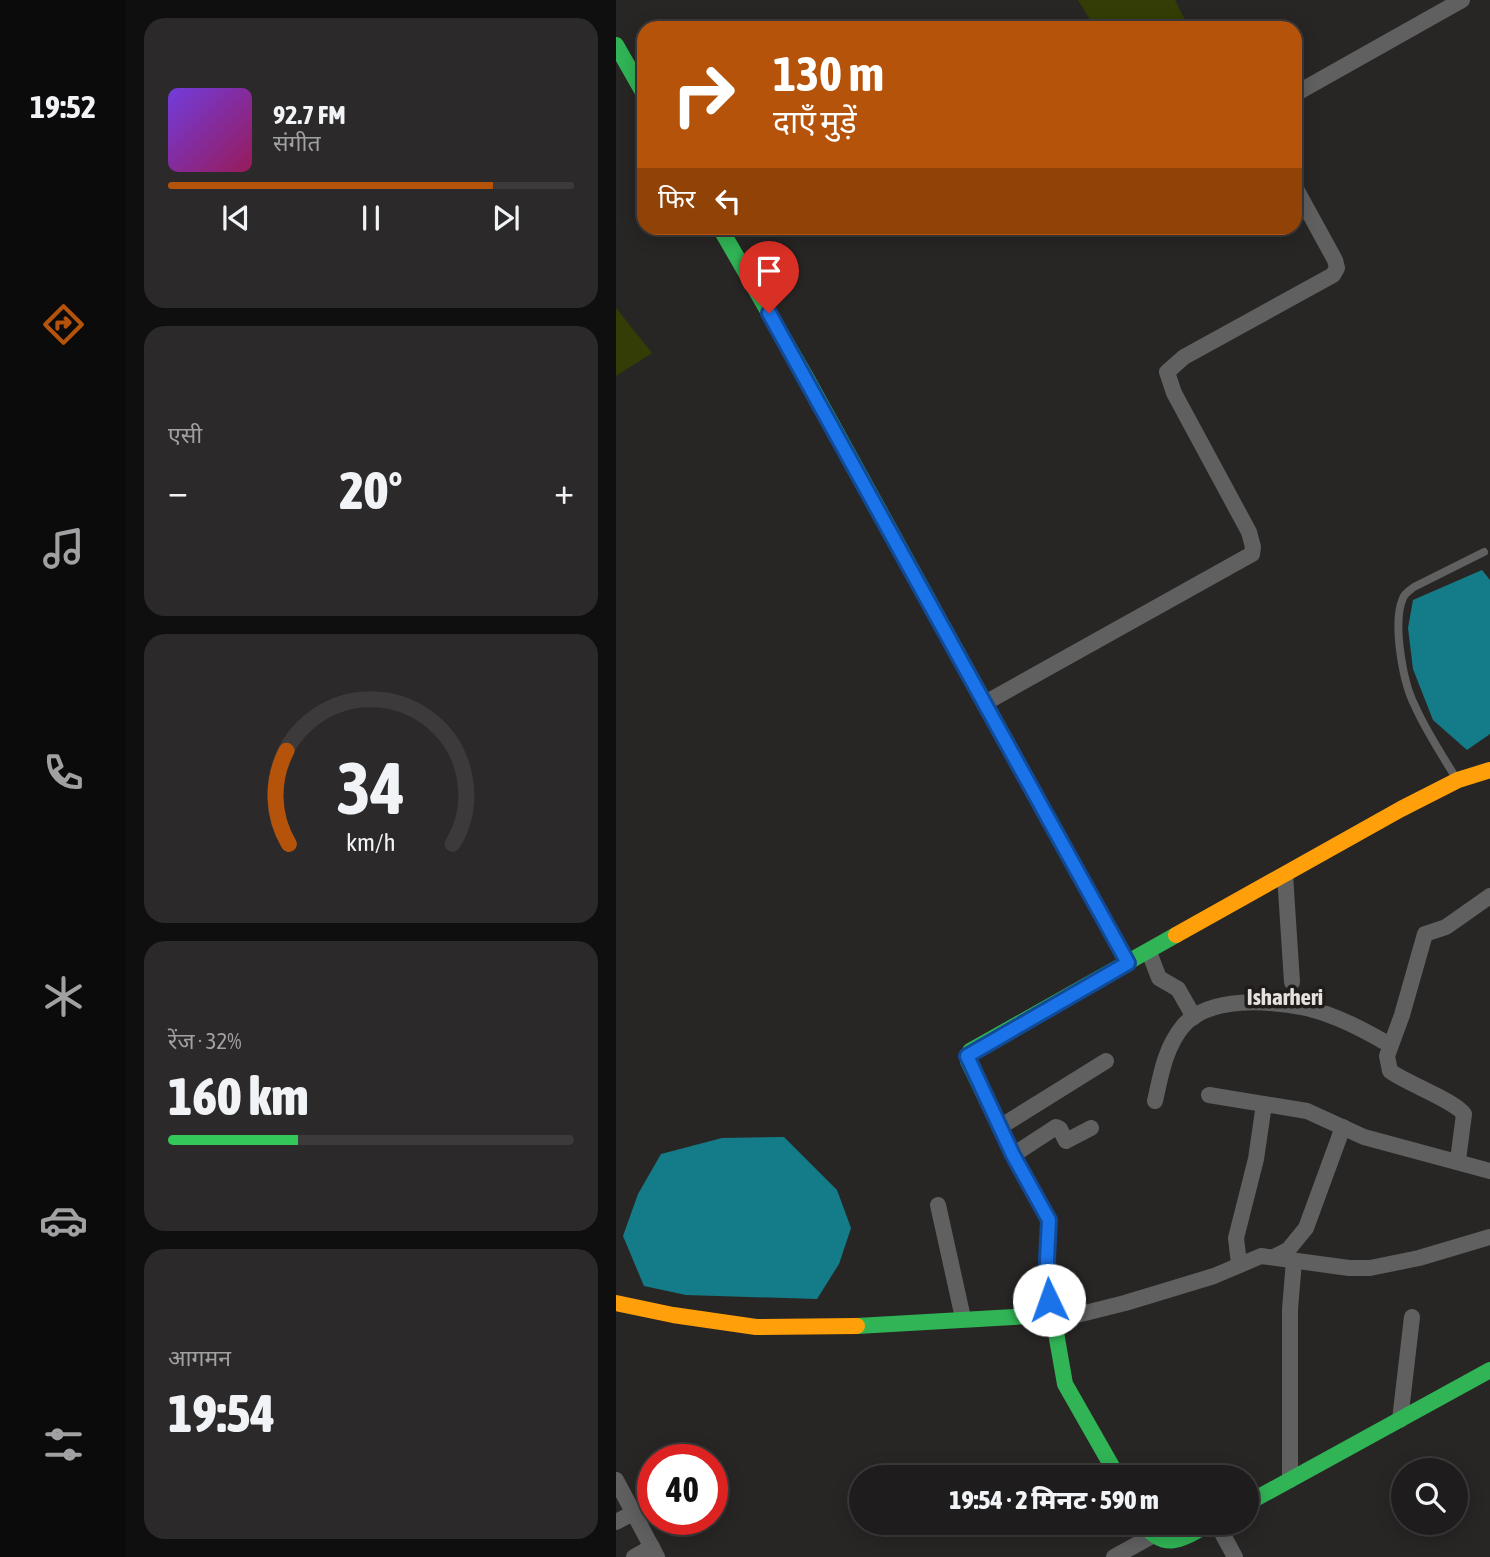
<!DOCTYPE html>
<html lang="hi">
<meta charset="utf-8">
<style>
:root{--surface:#1e1c1c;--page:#2b2929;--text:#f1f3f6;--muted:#a1a1a3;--line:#3c3a3b;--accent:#b45309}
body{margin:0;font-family:"Asap Condensed","Noto Sans Devanagari",sans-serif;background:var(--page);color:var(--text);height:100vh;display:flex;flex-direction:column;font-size:26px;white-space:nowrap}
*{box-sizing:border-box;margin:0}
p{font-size:23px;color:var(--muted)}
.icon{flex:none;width:38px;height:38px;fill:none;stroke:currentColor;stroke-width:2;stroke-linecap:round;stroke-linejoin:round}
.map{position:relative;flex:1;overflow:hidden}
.details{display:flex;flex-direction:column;gap:18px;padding:18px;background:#100f0f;width:490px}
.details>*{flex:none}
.top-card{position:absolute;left:21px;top:21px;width:665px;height:214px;border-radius:21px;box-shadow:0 4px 18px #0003,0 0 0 2px var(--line);background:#b45309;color:#fff;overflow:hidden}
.fabs{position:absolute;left:775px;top:1458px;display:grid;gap:14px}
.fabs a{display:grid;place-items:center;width:77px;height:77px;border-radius:50%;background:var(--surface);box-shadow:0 4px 18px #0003,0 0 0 2px var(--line);font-size:35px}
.speed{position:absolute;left:21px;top:1444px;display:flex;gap:14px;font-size:35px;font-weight:700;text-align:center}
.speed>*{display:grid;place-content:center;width:91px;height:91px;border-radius:50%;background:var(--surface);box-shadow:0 4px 18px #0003,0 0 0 2px var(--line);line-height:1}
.speed .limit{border:10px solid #d22;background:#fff;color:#111}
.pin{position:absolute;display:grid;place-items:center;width:60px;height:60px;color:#fff;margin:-72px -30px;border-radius:50% 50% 50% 0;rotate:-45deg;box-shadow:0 0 7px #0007}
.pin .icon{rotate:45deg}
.me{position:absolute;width:77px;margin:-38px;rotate:357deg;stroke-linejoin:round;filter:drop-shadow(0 0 5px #0008)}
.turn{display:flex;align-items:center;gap:24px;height:147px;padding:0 21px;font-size:32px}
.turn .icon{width:91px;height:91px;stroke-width:2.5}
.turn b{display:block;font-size:49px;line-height:60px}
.then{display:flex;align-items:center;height:66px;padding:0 21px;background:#0003;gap:14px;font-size:26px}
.big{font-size:52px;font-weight:800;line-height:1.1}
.details .widget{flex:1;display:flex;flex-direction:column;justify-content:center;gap:10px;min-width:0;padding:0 24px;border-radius:21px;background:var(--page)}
.details .dial{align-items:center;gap:0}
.dial svg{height:182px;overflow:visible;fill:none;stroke:var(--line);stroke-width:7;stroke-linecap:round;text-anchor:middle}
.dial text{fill:var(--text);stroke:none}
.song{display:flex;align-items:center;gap:21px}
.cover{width:84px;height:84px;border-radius:10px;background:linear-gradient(135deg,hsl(260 70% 55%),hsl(330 70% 35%))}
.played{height:7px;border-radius:4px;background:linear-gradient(90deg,var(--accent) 80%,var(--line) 80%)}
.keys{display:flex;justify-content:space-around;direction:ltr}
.heat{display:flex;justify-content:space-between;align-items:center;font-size:38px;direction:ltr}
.charge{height:10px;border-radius:5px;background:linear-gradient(90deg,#34c759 32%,var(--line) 0)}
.trip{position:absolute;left:233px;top:1465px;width:410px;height:70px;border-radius:35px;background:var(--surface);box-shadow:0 4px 18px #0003,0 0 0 2px var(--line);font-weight:800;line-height:70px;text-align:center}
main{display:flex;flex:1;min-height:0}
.menu{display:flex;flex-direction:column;width:126px;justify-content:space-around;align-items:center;background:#0c0b0b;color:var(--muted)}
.menu .icon{width:49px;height:49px}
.menu .on{color:var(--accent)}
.menu b{font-size:32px;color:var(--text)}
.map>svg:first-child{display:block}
</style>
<main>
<nav class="menu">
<b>19:52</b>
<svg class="icon on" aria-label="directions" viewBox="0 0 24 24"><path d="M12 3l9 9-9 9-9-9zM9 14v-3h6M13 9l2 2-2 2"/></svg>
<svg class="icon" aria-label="music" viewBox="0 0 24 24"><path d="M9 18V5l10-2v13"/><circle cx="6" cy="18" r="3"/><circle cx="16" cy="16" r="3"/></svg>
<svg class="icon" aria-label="phone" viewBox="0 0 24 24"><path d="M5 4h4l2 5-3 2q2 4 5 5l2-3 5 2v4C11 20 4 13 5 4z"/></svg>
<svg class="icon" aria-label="climate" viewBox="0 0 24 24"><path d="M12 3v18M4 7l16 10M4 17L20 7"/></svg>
<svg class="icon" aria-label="car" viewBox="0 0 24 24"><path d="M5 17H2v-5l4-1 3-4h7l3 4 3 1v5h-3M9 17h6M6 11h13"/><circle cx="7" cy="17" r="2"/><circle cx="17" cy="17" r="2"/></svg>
<svg class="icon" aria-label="filters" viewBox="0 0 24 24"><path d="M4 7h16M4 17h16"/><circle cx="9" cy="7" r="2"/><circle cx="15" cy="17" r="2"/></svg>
</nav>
<section class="details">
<div class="widget">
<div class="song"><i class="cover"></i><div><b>92.7 FM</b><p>संगीत</p></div></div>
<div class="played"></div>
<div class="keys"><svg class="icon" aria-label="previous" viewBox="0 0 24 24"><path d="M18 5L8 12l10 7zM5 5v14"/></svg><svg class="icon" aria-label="pause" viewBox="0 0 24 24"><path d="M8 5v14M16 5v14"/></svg><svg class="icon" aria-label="next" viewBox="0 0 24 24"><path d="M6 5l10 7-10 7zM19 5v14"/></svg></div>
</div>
<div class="widget"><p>एसी</p>
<div class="heat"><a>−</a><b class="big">20°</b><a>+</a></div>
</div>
<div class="widget dial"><svg viewBox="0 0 100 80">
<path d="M14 69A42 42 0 1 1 86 69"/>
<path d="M14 69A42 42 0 0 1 13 28" stroke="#b45309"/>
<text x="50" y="56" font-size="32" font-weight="700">34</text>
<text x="50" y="72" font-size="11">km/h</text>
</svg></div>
<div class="widget"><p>रेंज · 32%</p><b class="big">160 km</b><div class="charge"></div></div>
<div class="widget"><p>आगमन</p><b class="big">19:54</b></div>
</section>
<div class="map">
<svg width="874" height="1557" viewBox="0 0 874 1557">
<rect width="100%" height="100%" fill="#282625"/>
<g fill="#333d05">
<path d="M 462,0 L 559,0 L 573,28 L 479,28 Z"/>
<path d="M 0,308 L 36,353 L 0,376 Z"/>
</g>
<g fill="#147c88">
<path d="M 866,570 L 874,580 L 874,734 L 851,750 L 817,720 L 797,669 L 792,628 L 797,600 Z"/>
<path d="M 168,1137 L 221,1190 L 235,1228 L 223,1264 L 201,1299 L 70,1295 L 28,1286 L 7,1236 L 22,1194 L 45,1154 L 106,1138 Z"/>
</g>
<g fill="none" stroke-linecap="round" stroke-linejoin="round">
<path stroke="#606060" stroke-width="8" d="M 840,778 C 826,755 810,731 799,706 C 787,683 776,623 787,598 C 789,593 793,591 798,587 L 868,552"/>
<g stroke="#606060" stroke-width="16">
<path d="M 679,94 L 846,0"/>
<path d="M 369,703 L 636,554 L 637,547 L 633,532 L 558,393 L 551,372 L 568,357 L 717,275 L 721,268 L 719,260 L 679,187"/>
<path d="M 669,875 L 676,982"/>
<path d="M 533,952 L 543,978 L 562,989 L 578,1017"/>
<path d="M 593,1095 L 691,1111 L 748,1137 L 874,1171"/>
<path d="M 539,1101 C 545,1074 549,1048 567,1026 C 594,995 654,1001 690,1008 C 720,1015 748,1030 774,1045"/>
<path d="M 384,1127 L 490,1061"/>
<path d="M 397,1155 L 440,1127 L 444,1129 L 450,1141 L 475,1128"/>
<path d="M 842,1160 L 848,1114 C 839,1101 792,1084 774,1071 L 771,1056 L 786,1015 L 809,934 L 830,927 L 874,896"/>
<path d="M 322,1205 L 347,1318"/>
<path d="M 658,1257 L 672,1250 L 690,1228 L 727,1127"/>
<path d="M 623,1264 L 620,1238 L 640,1159 L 648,1104"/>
<path d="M 437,1321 L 509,1303 L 598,1276 L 645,1256 L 733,1268 L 754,1268 L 803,1258 L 874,1237"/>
<path d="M 784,1420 L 796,1317"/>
<path d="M 0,1480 L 41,1557"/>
<path d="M 674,1480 L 674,1309 L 678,1261"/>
<path d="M 0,1522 L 17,1513"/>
<path d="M 600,1522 L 619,1557"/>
<path d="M 18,1557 L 36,1547"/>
<path d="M 498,1557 L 536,1536"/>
</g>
<g stroke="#30b455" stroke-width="16">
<path d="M 0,45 L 28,94"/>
<path d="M 104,228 L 190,377 L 512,963"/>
<path d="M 435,1317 L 431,1259 L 433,1220 L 397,1155 L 352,1061 L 354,1051 L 560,935"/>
<path d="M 241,1326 L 431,1315 L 439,1327 L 449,1384 L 502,1477"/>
<path d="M 630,1504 L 874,1370"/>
<path d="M 526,1522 C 549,1554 568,1538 596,1522"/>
</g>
<g stroke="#ff9f0a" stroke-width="16">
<path d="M 560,935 L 785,809 L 842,780 L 874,770"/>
<path d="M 0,1303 L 57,1315 L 140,1327 L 241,1326"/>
</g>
</g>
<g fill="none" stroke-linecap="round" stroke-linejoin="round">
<defs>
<path id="route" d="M 153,313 L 512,963 L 351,1056 L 397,1155 L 433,1220 L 431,1259 L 433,1300"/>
</defs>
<use href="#route" stroke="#114b97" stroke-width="18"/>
<use href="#route" stroke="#1a73e8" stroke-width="12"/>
</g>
<g text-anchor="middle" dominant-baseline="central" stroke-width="7" stroke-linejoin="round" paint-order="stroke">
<g font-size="23" font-weight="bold" fill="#e6e0df" stroke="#1f1c1a">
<text x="669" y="997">Isharheri</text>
</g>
</g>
</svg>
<div class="fabs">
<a><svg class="icon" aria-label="search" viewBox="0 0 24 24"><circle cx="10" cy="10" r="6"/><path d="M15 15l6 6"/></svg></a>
</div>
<div class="speed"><div class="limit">40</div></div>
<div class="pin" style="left:153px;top:313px;background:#d93025"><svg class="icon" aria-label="arrive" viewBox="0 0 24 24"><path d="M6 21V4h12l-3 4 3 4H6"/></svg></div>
<svg class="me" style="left:433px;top:1300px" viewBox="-20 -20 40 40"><circle r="19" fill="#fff"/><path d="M0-13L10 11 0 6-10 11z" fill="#1a73e8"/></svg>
<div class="trip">19:54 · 2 मिनट · 590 m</div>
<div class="top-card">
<div class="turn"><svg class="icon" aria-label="right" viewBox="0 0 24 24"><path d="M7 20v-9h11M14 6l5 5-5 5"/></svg><div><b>130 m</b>दाएँ मुड़ें</div></div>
<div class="then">फिर<svg class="icon" aria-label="left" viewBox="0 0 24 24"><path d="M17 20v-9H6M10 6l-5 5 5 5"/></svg></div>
</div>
</div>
</main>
